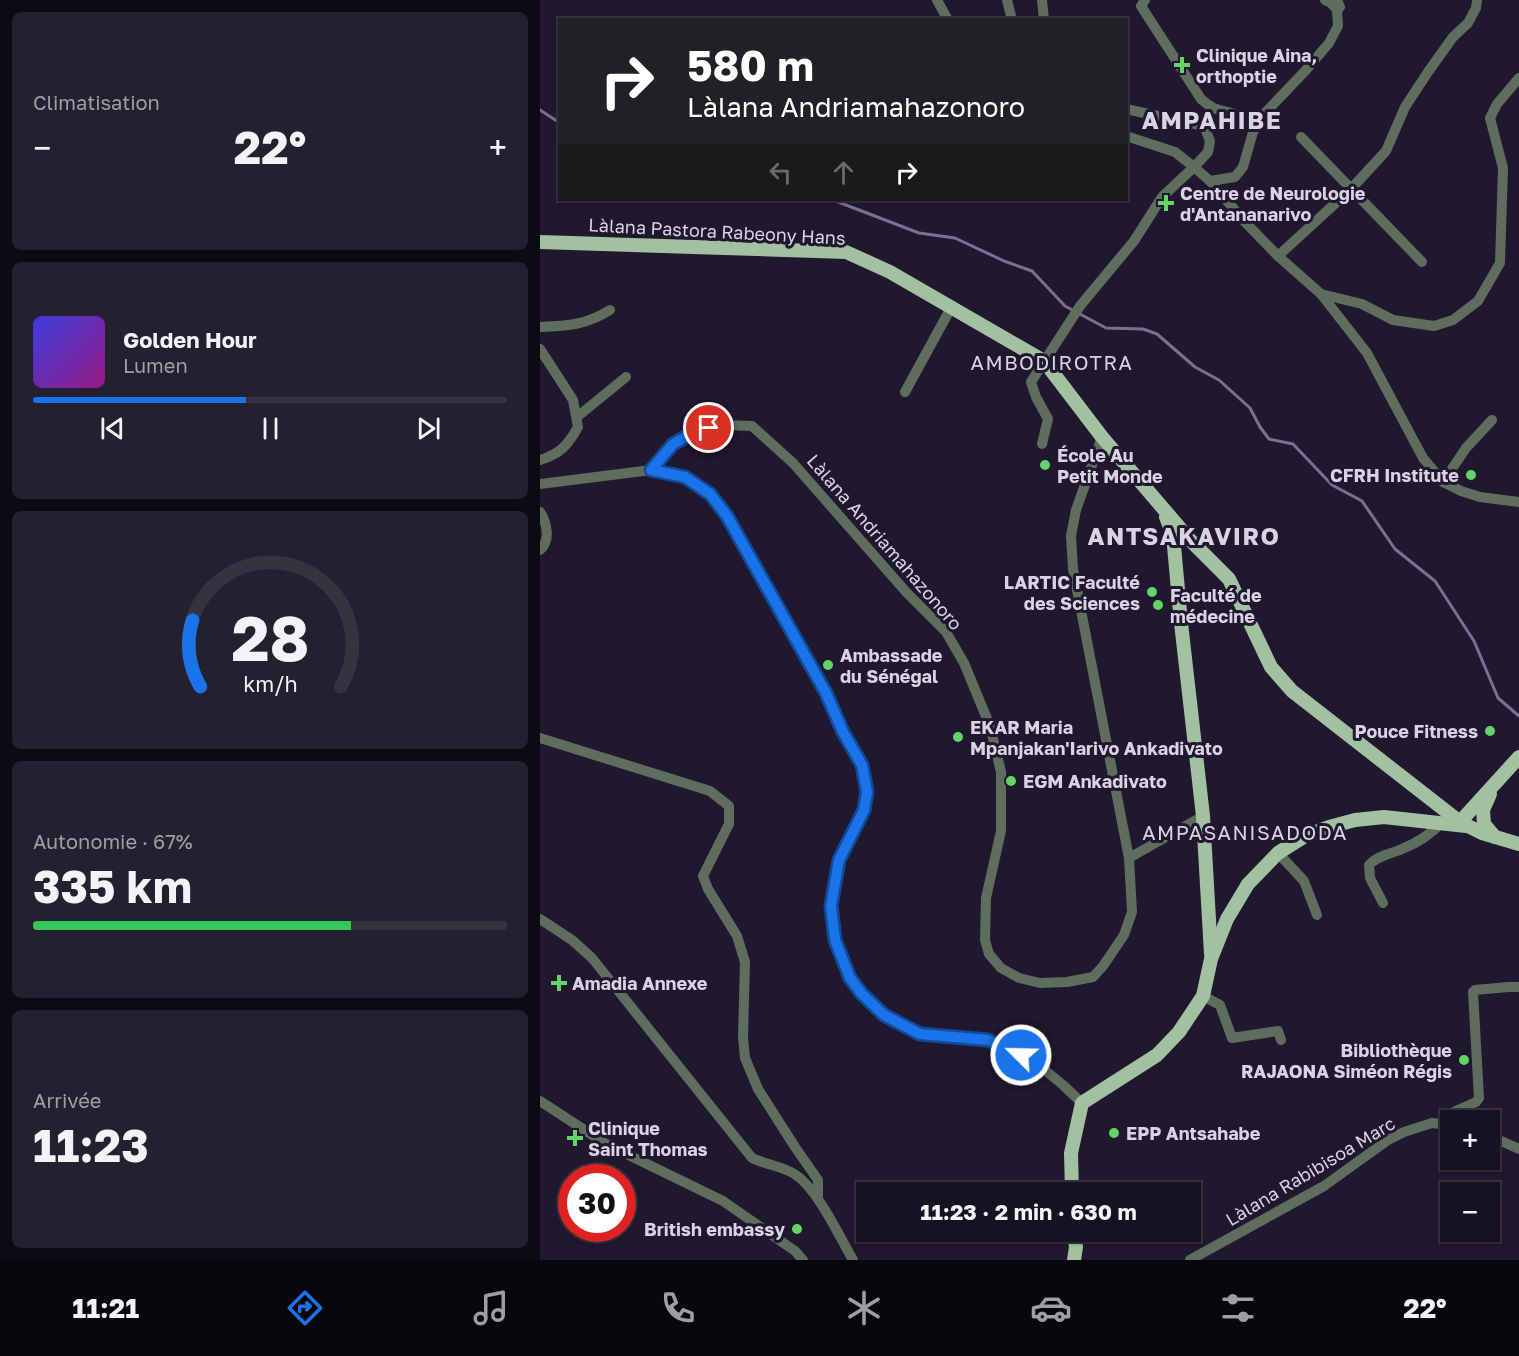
<!DOCTYPE html>
<html lang="fr">
<meta charset="utf-8">
<style>
:root{--surface:#171222;--page:#24202f;--text:#f1f3f6;--muted:#9e9ea5;--line:#363240;--accent:#1a73e8}
body{margin:0;font-family:"Golos Text",sans-serif;background:var(--page);color:var(--text);height:100vh;display:flex;flex-direction:column;font-size:22px;white-space:nowrap}
*{box-sizing:border-box;margin:0}
p{font-size:20px;color:var(--muted)}
.icon{flex:none;width:33px;height:33px;fill:none;stroke:currentColor;stroke-width:2;stroke-linecap:round;stroke-linejoin:round}
.map{position:relative;flex:1;overflow:hidden}
.panel{display:flex;flex-direction:column;gap:12px;padding:12px;background:#0d0a13;width:540px}
.panel>*{flex:none}
.top-card{position:absolute;left:18px;top:18px;width:570px;height:183px;border-radius:0px;box-shadow:0 2px 4px #0004,0 0 0 2px var(--line);background:#202124;color:#fff;overflow:hidden}
.buttons{position:absolute;left:900px;top:1110px;display:grid;gap:12px}
.buttons a{display:grid;place-items:center;width:60px;height:60px;border-radius:0px;background:var(--surface);box-shadow:0 2px 4px #0004,0 0 0 2px var(--line);font-size:30px}
.speed{position:absolute;left:18px;top:1164px;display:flex;gap:12px;font-size:30px;font-weight:700;text-align:center}
.speed>*{display:grid;place-content:center;width:78px;height:78px;border-radius:50%;background:var(--surface);box-shadow:0 2px 4px #0004,0 0 0 2px var(--line);line-height:1}
.speed .limit{border:9px solid #d22;background:#fff;color:#111}
.pin{position:absolute;display:grid;place-items:center;width:51px;height:51px;color:#fff;margin:-26px;border:3px solid #fff;border-radius:50%;box-shadow:0 2px 6px #0007}
.me{position:absolute;width:66px;margin:-33px;rotate:293deg;stroke-linejoin:round;filter:drop-shadow(0 0 4px #0008)}
.turn{display:flex;align-items:center;gap:21px;height:126px;padding:0 30px;font-size:27px}
.turn .icon{width:78px;height:78px;stroke-width:2.5}
.turn b{display:block;font-size:42px;line-height:51px}
.lanes{display:flex;align-items:center;height:57px;padding:0 30px;background:#0003;justify-content:center;gap:30px;direction:ltr}
.lanes .off{opacity:.35}
.big{font-size:45px;font-weight:700;line-height:1.1}
.panel .tile{flex:1;display:flex;flex-direction:column;justify-content:center;gap:9px;min-width:0;padding:0 21px;border-radius:9px;background:var(--page)}
.panel .dial{align-items:center;gap:0}
.dial svg{height:156px;overflow:visible;fill:none;stroke:var(--line);stroke-width:7;stroke-linecap:round;text-anchor:middle}
.dial text{fill:var(--text);stroke:none}
.song{display:flex;align-items:center;gap:18px}
.cover{width:72px;height:72px;border-radius:9px;background:linear-gradient(135deg,hsl(240 70% 55%),hsl(310 70% 35%))}
.played{height:6px;border-radius:3px;background:linear-gradient(90deg,var(--accent) 45%,var(--line) 45%)}
.keys{display:flex;justify-content:space-around;direction:ltr}
.heat{display:flex;justify-content:space-between;align-items:center;font-size:33px;direction:ltr}
.charge{height:9px;border-radius:4px;background:linear-gradient(90deg,#34c759 67%,var(--line) 0)}
.trip{position:absolute;left:316px;top:1182px;width:345px;height:60px;border-radius:0px;background:var(--surface);box-shadow:0 2px 4px #0004,0 0 0 2px var(--line);font-weight:700;line-height:60px;text-align:center}
.dock{display:flex;height:96px;justify-content:space-around;align-items:center;background:#09070e;color:var(--muted)}
.dock .icon{width:42px;height:42px}
.dock .on{color:var(--accent)}
.dock b{font-size:27px;color:var(--text)}
main{display:flex;flex:1;min-height:0}
.map>svg:first-child{display:block}
</style>
<main>
<section class="panel">
<div class="tile"><p>Climatisation</p>
<div class="heat"><a>−</a><b class="big">22°</b><a>+</a></div>
</div>
<div class="tile">
<div class="song"><i class="cover"></i><div><b>Golden Hour</b><p>Lumen</p></div></div>
<div class="played"></div>
<div class="keys"><svg class="icon" aria-label="previous" viewBox="0 0 24 24"><path d="M18 5L8 12l10 7zM5 5v14"/></svg><svg class="icon" aria-label="pause" viewBox="0 0 24 24"><path d="M8 5v14M16 5v14"/></svg><svg class="icon" aria-label="next" viewBox="0 0 24 24"><path d="M6 5l10 7-10 7zM19 5v14"/></svg></div>
</div>
<div class="tile dial"><svg viewBox="0 0 100 80">
<path d="M14 69A42 42 0 1 1 86 69"/>
<path d="M14 69A42 42 0 0 1 10 35" stroke="#1a73e8"/>
<text x="50" y="56" font-size="32" font-weight="700">28</text>
<text x="50" y="72" font-size="11">km/h</text>
</svg></div>
<div class="tile"><p>Autonomie · 67%</p><b class="big">335 km</b><div class="charge"></div></div>
<div class="tile"><p>Arrivée</p><b class="big">11:23</b></div>
</section>
<div class="map">
<svg width="979" height="1260" viewBox="0 0 979 1260">
<rect width="100%" height="100%" fill="#1f182e"/>
<g fill="none" stroke-linecap="round" stroke-linejoin="round">
<g stroke="#7a7191" stroke-width="3">
<path d="M 0,110 L 20,123"/>
<path d="M 293,200 L 379,233 L 415,238 L 464,261 L 492,271 L 525,306 L 566,328 L 603,329 L 617,334 L 655,367 L 679,380 L 710,408 L 720,427 L 729,439 L 753,444 L 792,485 L 822,501 L 855,549 L 895,581 L 934,641 L 958,698 L 979,716"/>
</g>
<g stroke="#5e6d5e" stroke-width="10">
<path d="M 397,0 L 408,20"/>
<path d="M 467,0 L 472,20"/>
<path d="M 502,0 L 504,20"/>
<path d="M 605,0 L 601,6 L 661,99 C 676,113 683,109 700,116 C 706,118 711,123 716,128"/>
<path d="M 785,0 L 791,3 L 797,10"/>
<path d="M 586,136 L 635,152 L 654,167 L 670,181 L 705,222 L 738,256 L 781,294 L 827,353 L 883,458 L 903,482 L 921,491 L 940,497 L 979,502"/>
<path d="M 761,137 L 882,262"/>
<path d="M 670,181 L 695,177 L 703,167 L 713,132 L 726,112 L 766,70 L 789,43 L 798,26 L 797,10 L 800,7 L 797,0"/>
<path d="M 738,256 L 811,189 L 846,151 L 865,107 L 888,72 L 913,37 L 928,23 L 936,8 L 937,0"/>
<path d="M 781,294 L 822,304 L 853,320 L 894,326 L 913,320 L 938,301 L 960,263 L 963,168 L 950,118 L 957,104 L 979,78"/>
<path d="M 0,327 C 28,326 46,325 70,310"/>
<path d="M 0,349 L 33,400 L 38,427 C 28,445 20,454 0,460"/>
<path d="M 365,392 L 412,306"/>
<path d="M 37,417 L 86,377"/>
<path d="M 502,444 L 508,419 L 496,397 L 491,382 L 540,306 L 594,241 L 622,197 L 654,167 L 668,152 L 670,141 L 664,126 L 586,109"/>
<path d="M 111,470 L 133,444 L 156,431 L 182,425 L 212,426 L 253,463 L 367,593 L 406,632 L 424,663 L 450,726 L 461,772 L 461,831 L 446,898 L 445,940 L 449,954 L 461,968 L 479,978 L 500,983 L 527,982 L 553,977 L 563,966 L 584,935 L 592,912 L 589,858 L 533,569 L 531,536 L 536,510 L 562,437"/>
<path d="M 903,482 L 926,448 L 952,420"/>
<path d="M 0,484 L 111,470 L 145,477 L 170,494 L 187,516 L 286,693 L 303,732 L 322,765 L 328,792 L 324,810 L 299,860 L 291,906 L 295,940 L 310,978 L 322,994 L 344,1015 L 380,1033 L 448,1040 L 481,1055 L 506,1071 L 523,1085 L 542,1103"/>
<path d="M 0,512 C 7,523 11,540 0,550"/>
<path d="M 0,738 L 170,791 L 189,806 L 189,824 L 163,876 L 168,889 L 197,936 L 205,962 L 203,1037 L 205,1058 L 218,1089 L 255,1147 L 278,1180 L 278,1199"/>
<path d="M 738,853 L 764,881 L 777,915"/>
<path d="M 589,858 L 663,816"/>
<path d="M 843,903 L 830,878 L 829,865 C 838,855 852,854 864,848 C 879,842 890,835 901,823"/>
<path d="M 0,919 L 32,940 L 52,958 L 212,1158 C 226,1165 243,1166 256,1175 C 278,1190 299,1236 313,1260"/>
<path d="M 663,996 L 680,1005 L 692,1038 L 738,1031 L 741,1040"/>
<path d="M 0,1101 L 66,1144 L 183,1201 L 255,1251 L 263,1260"/>
<path d="M 906,1124 L 909,1114 L 936,1102 L 939,1098 L 933,992 L 935,990 L 968,987 L 979,987"/>
<path d="M 950,1136 L 979,1149"/>
<path d="M 650,1260 L 784,1186 L 848,1140 L 864,1132 L 892,1123 L 910,1125"/>
</g>
<g stroke="#a1c1a0" stroke-width="14">
<path d="M 0,242 L 306,252 L 350,272 L 504,361 L 562,437 L 651,541 L 689,579 L 731,667 L 752,691 L 920,822 L 942,833 L 979,844"/>
<path d="M 626,517 L 633,535 L 641,623 L 663,816 L 671,954"/>
<path d="M 950,794 L 943,810 L 944,824 L 955,837"/>
<path d="M 920,822 L 979,757"/>
<path d="M 532,1192 L 531,1153 L 542,1103 L 617,1055 L 639,1032 L 663,996 L 671,959 L 687,919 L 708,884 L 738,853 L 765,836 L 789,827 L 815,820 L 844,817 L 926,826"/>
<path d="M 534,1260 L 536,1247 L 534,1232"/>
</g>
</g>
<g fill="none" stroke-linecap="round" stroke-linejoin="round">
<defs>
<path id="route" d="M 169,428 L 156,431 L 133,444 L 111,470 L 145,477 L 170,494 L 187,516 L 286,693 L 303,732 L 322,765 L 327,792 L 324,810 L 299,860 L 291,906 L 295,940 L 310,978 L 322,994 L 344,1015 L 380,1034 L 448,1040 L 481,1055"/>
</defs>
<use href="#route" stroke="#114b97" stroke-width="15"/>
<use href="#route" stroke="#1a73e8" stroke-width="10"/>
</g>
<g fill="#64d468" stroke="#1f182e" stroke-width="2">
<path d="M639 56h6v6h6v6h-6v6h-6v-6h-6v-6h6z"/>
<path d="M623 194h6v6h6v6h-6v6h-6v-6h-6v-6h6z"/>
<circle cx="505" cy="465" r="6"/>
<circle cx="931" cy="475" r="6"/>
<circle cx="612" cy="592" r="6"/>
<circle cx="618" cy="605" r="6"/>
<circle cx="288" cy="665" r="6"/>
<circle cx="950" cy="731" r="6"/>
<circle cx="418" cy="737" r="6"/>
<circle cx="471" cy="781" r="6"/>
<path d="M16 974h6v6h6v6h-6v6h-6v-6h-6v-6h6z"/>
<circle cx="924" cy="1060" r="6"/>
<circle cx="574" cy="1133" r="6"/>
<path d="M32 1129h6v6h6v6h-6v6h-6v-6h-6v-6h6z"/>
<circle cx="257" cy="1229" r="6"/>
</g>
<g text-anchor="middle" dominant-baseline="central" stroke-width="6" stroke-linejoin="round" paint-order="stroke">
<g font-size="18" font-weight="bold" fill="#d8d4e4" stroke="#1f182e" text-anchor="start">
<text x="656" y="55">Clinique Aina,<tspan x="656" dy="21">orthoptie</tspan></text>
<text x="640" y="193">Centre de Neurologie<tspan x="640" dy="21">d'Antananarivo</tspan></text>
<text x="517" y="455">École Au<tspan x="517" dy="21">Petit Monde</tspan></text>
<text x="919" y="475" text-anchor="end">CFRH Institute</text>
<text x="600" y="582" text-anchor="end">LARTIC Faculté<tspan x="600" dy="21">des Sciences</tspan></text>
<text x="630" y="595">Faculté de<tspan x="630" dy="21">médecine</tspan></text>
<text x="300" y="655">Ambassade<tspan x="300" dy="21">du Sénégal</tspan></text>
<text x="430" y="727">EKAR Maria<tspan x="430" dy="21">Mpanjakan'Iarivo Ankadivato</tspan></text>
<text x="938" y="731" text-anchor="end">Pouce Fitness</text>
<text x="483" y="781">EGM Ankadivato</text>
<text x="32" y="983">Amadia Annexe</text>
<text x="912" y="1050" text-anchor="end">Bibliothèque<tspan x="912" dy="21">RAJAONA Siméon Régis</tspan></text>
<text x="48" y="1128">Clinique<tspan x="48" dy="21">Saint Thomas</tspan></text>
<text x="586" y="1133">EPP Antsahabe</text>
<text x="245" y="1229" text-anchor="end">British embassy</text>
</g>
<g font-size="18" fill="#d8d4e4" stroke="#1f182e">
<text transform="translate(177 231) rotate(3)">Làlana Pastora Rabeony Hans</text>
<text transform="translate(345 542) rotate(49)">Làlana Andriamahazonoro</text>
<text transform="translate(770 1171) rotate(-31)">Làlana Rabibisoa Marc</text>
</g>
<g font-size="20" letter-spacing="1.5" fill="#d8d4e4" stroke="#1f182e">
<text x="512" y="362">AMBODIROTRA</text>
<text x="705" y="832">AMPASANISADODA</text>
</g>
<g font-size="24" font-weight="bold" letter-spacing="1.5" fill="#d8d4e4" stroke="#1f182e">
<text x="672" y="119">AMPAHIBE</text>
<text x="644" y="535">ANTSAKAVIRO</text>
</g>
</g>
</svg>
<div class="buttons">
<a>+</a>
<a>−</a>
</div>
<div class="speed"><div class="limit">30</div></div>
<div class="pin" style="left:169px;top:428px;background:#d93025"><svg class="icon" aria-label="arrive" viewBox="0 0 24 24"><path d="M6 21V4h12l-3 4 3 4H6"/></svg></div>
<svg class="me" style="left:481px;top:1055px" viewBox="-20 -20 40 40"><circle r="17" fill="#1a73e8" stroke="#fff" stroke-width="3"/><path d="M0-11L8 9 0 5-8 9z" fill="#fff"/></svg>
<div class="trip">11:23 · 2 min · 630 m</div>
<div class="top-card">
<div class="turn"><svg class="icon" aria-label="right" viewBox="0 0 24 24"><path d="M7 20v-9h11M14 6l5 5-5 5"/></svg><div><b>580 m</b>Làlana Andriamahazonoro</div></div>
<div class="lanes"><svg class="icon off" aria-label="left" viewBox="0 0 24 24"><path d="M17 20v-9H6M10 6l-5 5 5 5"/></svg><svg class="icon off" aria-label="ahead" viewBox="0 0 24 24"><path d="M12 20V5M6 11l6-6 6 6"/></svg><svg class="icon" aria-label="right" viewBox="0 0 24 24"><path d="M7 20v-9h11M14 6l5 5-5 5"/></svg></div>
</div>
</div>
</main>
<nav class="dock">
<b>11:21</b>
<svg class="icon on" aria-label="directions" viewBox="0 0 24 24"><path d="M12 3l9 9-9 9-9-9zM9 14v-3h6M13 9l2 2-2 2"/></svg>
<svg class="icon" aria-label="music" viewBox="0 0 24 24"><path d="M9 18V5l10-2v13"/><circle cx="6" cy="18" r="3"/><circle cx="16" cy="16" r="3"/></svg>
<svg class="icon" aria-label="phone" viewBox="0 0 24 24"><path d="M5 4h4l2 5-3 2q2 4 5 5l2-3 5 2v4C11 20 4 13 5 4z"/></svg>
<svg class="icon" aria-label="climate" viewBox="0 0 24 24"><path d="M12 3v18M4 7l16 10M4 17L20 7"/></svg>
<svg class="icon" aria-label="car" viewBox="0 0 24 24"><path d="M5 17H2v-5l4-1 3-4h7l3 4 3 1v5h-3M9 17h6M6 11h13"/><circle cx="7" cy="17" r="2"/><circle cx="17" cy="17" r="2"/></svg>
<svg class="icon" aria-label="filters" viewBox="0 0 24 24"><path d="M4 7h16M4 17h16"/><circle cx="9" cy="7" r="2"/><circle cx="15" cy="17" r="2"/></svg>
<b>22°</b>
</nav>
